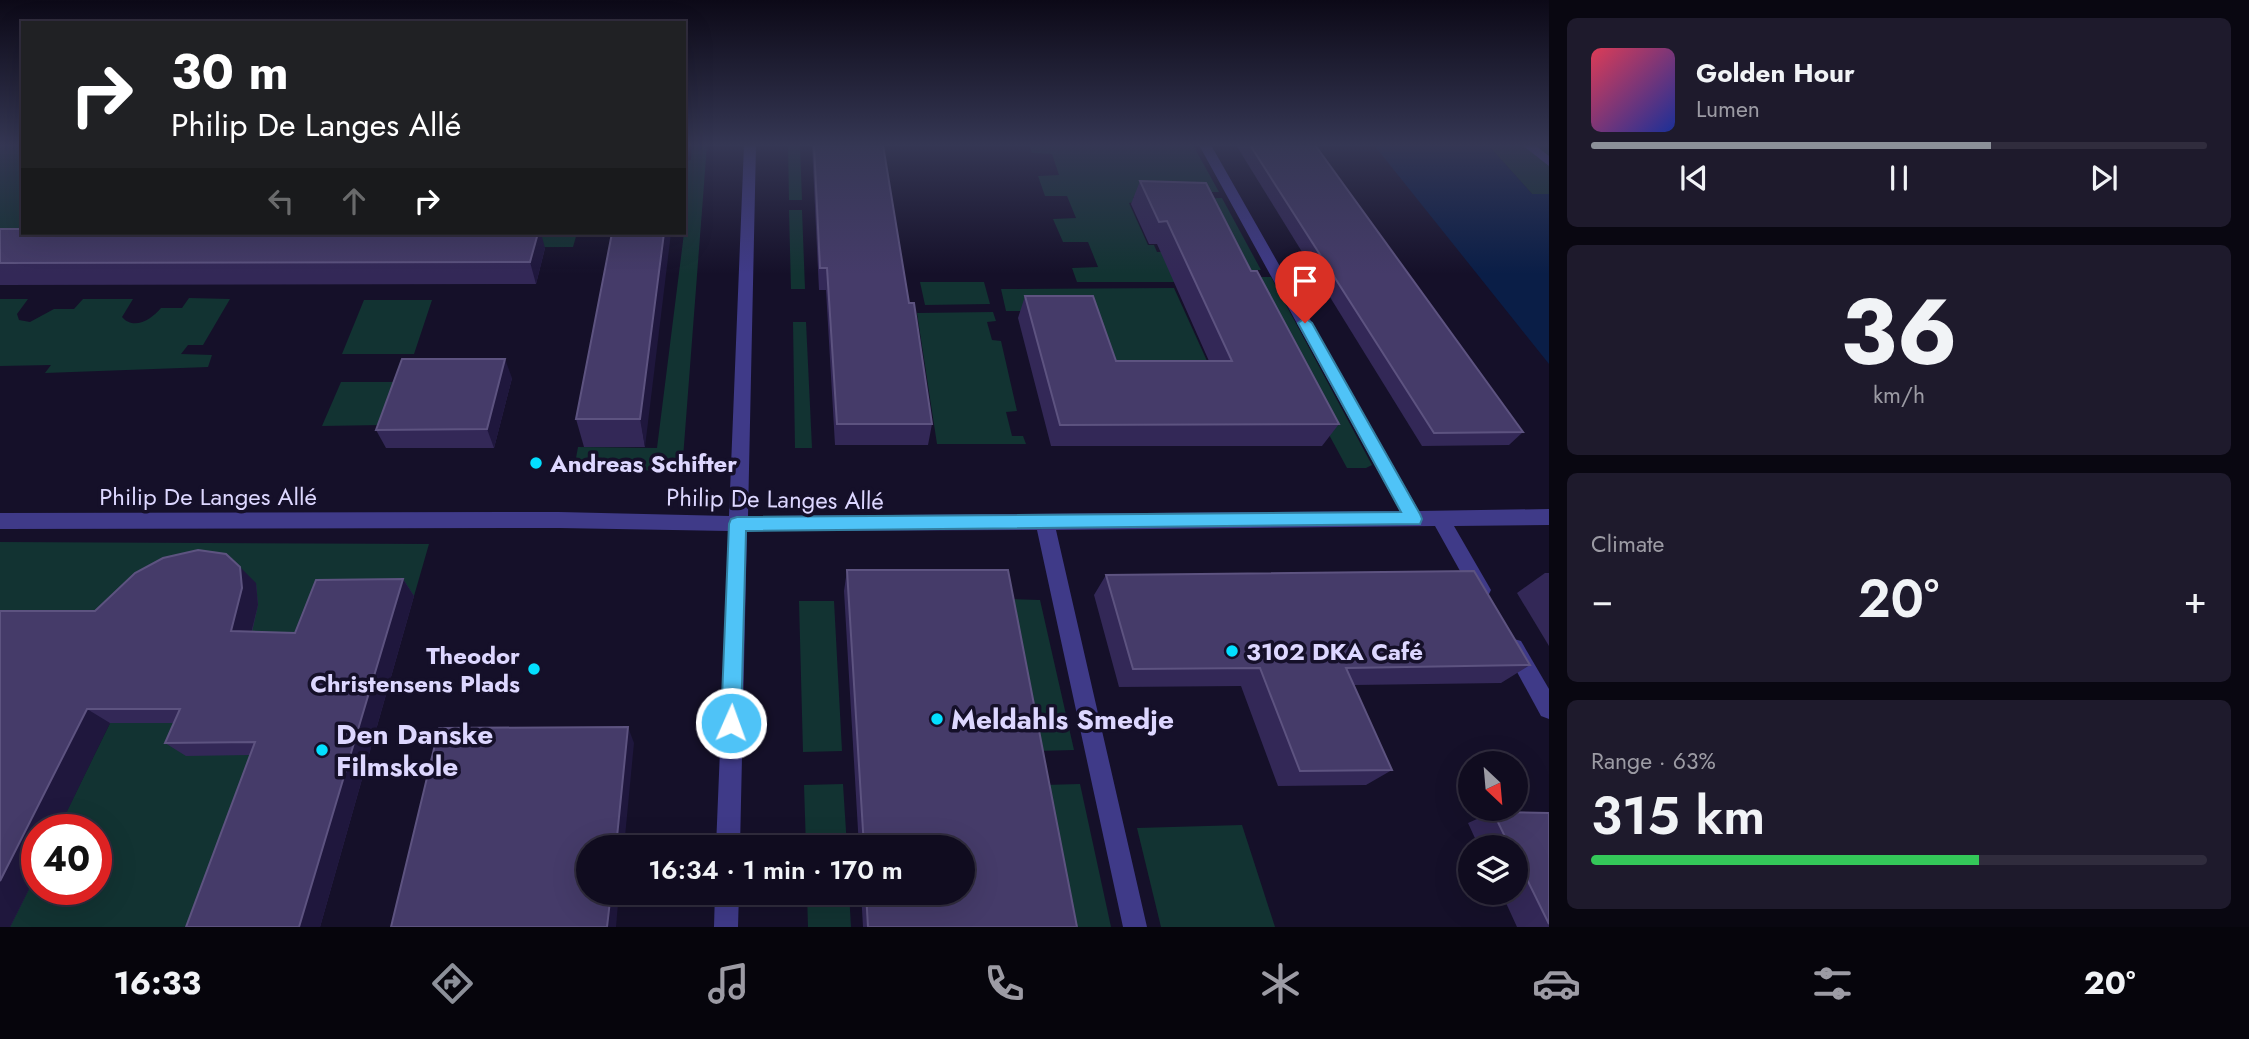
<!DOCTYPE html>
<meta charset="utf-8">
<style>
:root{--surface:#100c1f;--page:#1e1a2c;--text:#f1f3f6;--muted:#9c9ba4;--line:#302c3d;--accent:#8c9099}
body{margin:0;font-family:Jost,sans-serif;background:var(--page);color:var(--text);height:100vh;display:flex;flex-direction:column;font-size:26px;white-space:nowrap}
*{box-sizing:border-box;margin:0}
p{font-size:23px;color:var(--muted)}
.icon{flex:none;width:38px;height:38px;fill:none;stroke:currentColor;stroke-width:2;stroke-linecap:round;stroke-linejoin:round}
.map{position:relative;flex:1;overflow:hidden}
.drawer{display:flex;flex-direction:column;gap:18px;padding:18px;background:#090711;width:700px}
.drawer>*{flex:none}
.hud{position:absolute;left:21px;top:21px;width:665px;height:214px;border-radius:0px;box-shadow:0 7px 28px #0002,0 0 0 2px var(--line);background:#202124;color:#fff;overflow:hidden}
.needle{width:46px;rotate:154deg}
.tools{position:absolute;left:1458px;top:751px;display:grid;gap:14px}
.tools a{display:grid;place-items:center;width:70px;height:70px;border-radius:50%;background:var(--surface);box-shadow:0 7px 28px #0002,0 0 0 2px var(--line);font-size:35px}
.speed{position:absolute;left:21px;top:814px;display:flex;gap:14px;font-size:35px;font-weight:700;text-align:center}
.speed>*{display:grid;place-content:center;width:91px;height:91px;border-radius:50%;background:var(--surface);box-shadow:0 7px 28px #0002,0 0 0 2px var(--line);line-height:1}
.speed .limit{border:10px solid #d22;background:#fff;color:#111}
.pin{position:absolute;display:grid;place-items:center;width:60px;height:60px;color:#fff;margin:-72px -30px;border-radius:50% 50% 50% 0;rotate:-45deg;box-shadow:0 0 7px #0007}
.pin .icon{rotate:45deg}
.me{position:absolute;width:77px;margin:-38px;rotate:2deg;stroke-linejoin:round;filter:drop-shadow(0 0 5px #0008)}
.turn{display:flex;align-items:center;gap:24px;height:147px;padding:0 35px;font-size:32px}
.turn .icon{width:91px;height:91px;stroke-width:2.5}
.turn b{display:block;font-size:49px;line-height:60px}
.lanes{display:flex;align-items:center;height:66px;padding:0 35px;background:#0003;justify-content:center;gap:35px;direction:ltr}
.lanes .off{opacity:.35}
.big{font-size:52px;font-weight:600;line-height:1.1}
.drawer .widget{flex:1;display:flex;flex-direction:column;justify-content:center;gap:10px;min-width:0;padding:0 24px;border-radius:10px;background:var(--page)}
.drawer .dial{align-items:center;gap:0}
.dial b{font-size:91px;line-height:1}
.song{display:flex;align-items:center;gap:21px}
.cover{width:84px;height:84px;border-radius:10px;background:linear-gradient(135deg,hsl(350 70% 55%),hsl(230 70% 35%))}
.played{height:7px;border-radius:4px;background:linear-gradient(90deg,var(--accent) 65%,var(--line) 65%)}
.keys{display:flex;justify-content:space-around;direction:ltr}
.heat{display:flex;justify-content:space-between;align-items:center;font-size:38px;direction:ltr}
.charge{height:10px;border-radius:5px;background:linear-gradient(90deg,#34c759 63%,var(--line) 0)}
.trip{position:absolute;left:576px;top:835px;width:399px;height:70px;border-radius:35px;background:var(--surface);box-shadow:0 7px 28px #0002,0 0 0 2px var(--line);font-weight:600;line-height:70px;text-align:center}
.tabs{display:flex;height:112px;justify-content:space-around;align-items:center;background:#06050c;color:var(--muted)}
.tabs .icon{width:49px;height:49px}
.tabs .current{color:var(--accent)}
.tabs b{font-size:32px;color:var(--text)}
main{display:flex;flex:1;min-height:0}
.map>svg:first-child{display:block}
</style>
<main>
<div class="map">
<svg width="1549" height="927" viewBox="0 0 1549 927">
<rect width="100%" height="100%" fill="#151029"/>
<g fill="#123332">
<path d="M 0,145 L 23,145 L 23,233 L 577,233 L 573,247 L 0,250 Z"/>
<path d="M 692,145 L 707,145 L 682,471 L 574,469 L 578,447 L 657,448 L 684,233 L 686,209 L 684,208 L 684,161 L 691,160 Z"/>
<path d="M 788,145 L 800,145 L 802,200 L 789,200 Z"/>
<path d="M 1029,145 L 1193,145 L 1219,192 L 1160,192 L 1162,197 L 1133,197 L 1135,202 L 1129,203 L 1148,245 L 1154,245 L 1157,252 L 1187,252 L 1202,282 L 1077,282 L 1072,268 L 1098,267 L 1088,242 L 1063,242 L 1053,219 L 1076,218 L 1067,196 L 1045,196 L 1038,176 L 1059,175 L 1052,154 L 1032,153 Z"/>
<path d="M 1488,145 L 1549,145 L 1549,194 L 1532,194 Z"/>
<path d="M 1222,198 L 1261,270 L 1208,271 L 1174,199 Z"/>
<path d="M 789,210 L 802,210 L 805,289 L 791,289 Z"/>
<path d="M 1212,277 L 1271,277 L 1372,465 L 1366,468 L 1347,468 L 1247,283 Z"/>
<path d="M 920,282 L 984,282 L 990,304 L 925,305 Z"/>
<path d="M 1174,288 L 1217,383 L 1106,383 L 1083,311 L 1006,311 L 1001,289 Z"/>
<path d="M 189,298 L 230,299 L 203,345 L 188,345 L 181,354 L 212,355 L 208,367 L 45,373 L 51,365 L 0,366 L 0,299 L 28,299 L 17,314 L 19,320 L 30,322 L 54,309 L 74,309 L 83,299 L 133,299 L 122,317 C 134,331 152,319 161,308 L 182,308 Z"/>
<path d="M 364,300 L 432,300 L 414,354 L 342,354 Z"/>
<path d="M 993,312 L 996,321 L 987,322 L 992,340 L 1001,341 L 1017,411 L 1006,412 L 1012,436 L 1023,436 L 1026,444 L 937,444 L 917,313 Z"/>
<path d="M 793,322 L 806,322 L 812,448 L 795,448 Z"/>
<path d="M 341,382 L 398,382 L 382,425 L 322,426 Z"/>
<path d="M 0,542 L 429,544 L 414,596 L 310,649 L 130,610 L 0,627 Z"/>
<path d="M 1012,599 L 1040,600 L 1074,750 L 1038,751 Z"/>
<path d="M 799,601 L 834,601 L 842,751 L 803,752 Z"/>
<path d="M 285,719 L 211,927 L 10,927 L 37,873 L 37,889 L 96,889 L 96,830 L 58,829 L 110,723 Z"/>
<path d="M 843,784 L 847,847 L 806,847 L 804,785 Z"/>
<path d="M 1080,784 L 1111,927 L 1069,927 L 1044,785 Z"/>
<path d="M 1242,825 L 1275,927 L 1161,927 L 1137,828 Z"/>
<path d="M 807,893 L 849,893 L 851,927 L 808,927 Z"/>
</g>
<path fill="#0a1e47" d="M 1374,145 L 1488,145 L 1532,194 L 1549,194 L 1549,364 Z"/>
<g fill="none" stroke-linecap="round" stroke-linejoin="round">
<g fill="#3f3a88" fill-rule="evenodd">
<path d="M 744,145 L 756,145 L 748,516 L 1400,511 L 1199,145 L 1211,145 L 1419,511 L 1549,509 L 1549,525 L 1454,526 L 1491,590 L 1488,596 L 1481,599 L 1474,596 L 1435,526 L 1056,530 L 1147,927 L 1123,927 L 1037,530 L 747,531 L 740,847 L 716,847 L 729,531 L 559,528 L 0,529 L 0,513 L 559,512 L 729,516 Z"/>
<path d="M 1522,145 L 1535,145 L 1549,156 L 1549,166 Z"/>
<path d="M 1514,639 L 1521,641 L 1549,689 L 1549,719 L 1541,716 L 1504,648 L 1507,641 Z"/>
<path d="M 715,892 L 739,892 L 738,927 L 714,927 Z"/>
</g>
</g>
<g fill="#332857">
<path d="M 812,145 L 883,145 L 909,303 L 932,424 L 928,445 L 835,445 L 826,290 L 819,290 Z"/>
<path d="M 1236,145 L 1315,145 L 1523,432 L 1509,445 L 1422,446 Z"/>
<path d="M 1140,181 L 1251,271 L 1339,424 L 1322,446 L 1051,446 L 1018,318 L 1025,296 L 1116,361 L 1209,361 L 1157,244 L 1149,244 L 1131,204 Z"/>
<path d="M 0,229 L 545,248 L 536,284 L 0,285 Z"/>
<path d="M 612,233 L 645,447 L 584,447 L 576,419 Z"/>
<path d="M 512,378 L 494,448 L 386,448 L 376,430 Z"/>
<path d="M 847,570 L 1077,927 L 863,927 L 861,892 L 962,892 L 962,847 L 859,847 L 844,591 Z"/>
<path d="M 1545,573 L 1549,573 L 1549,646 L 1517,593 Z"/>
<path d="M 1106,575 L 1530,665 L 1501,683 L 1354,685 L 1392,770 L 1366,785 L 1278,786 L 1241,686 L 1119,687 L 1094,595 Z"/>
<path d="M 403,579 L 414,596 L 320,927 L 186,927 L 250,755 L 186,756 L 165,743 L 174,723 L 110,723 L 37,830 L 37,873 L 10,927 L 0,927 L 95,611 L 256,583 L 258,605 L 252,632 L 295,633 Z"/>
<path d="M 1493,812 L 1549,813 L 1549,927 L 1517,927 L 1501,892 L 1516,892 L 1516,847 L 1479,847 L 1468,823 Z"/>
</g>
<g fill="#1f173d">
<path d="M 538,233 L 541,233 L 545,248 L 536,284 L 530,262 Z"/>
<path d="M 664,233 L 671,233 L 645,447 L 640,419 Z"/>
<path d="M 505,359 L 512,378 L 494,448 L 487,429 Z"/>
<path d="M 240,567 L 256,583 L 258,605 L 248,646 L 231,631 Z"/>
<path d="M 403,579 L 414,596 L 320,927 L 299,927 Z"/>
<path d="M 87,709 L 110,723 L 58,830 L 37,830 L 37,873 L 10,927 L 0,927 L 0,881 Z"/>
<path d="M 628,727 L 634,743 L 624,847 L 616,847 Z"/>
<path d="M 611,892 L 619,892 L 616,927 L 607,927 Z"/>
</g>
<g fill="#453b69" stroke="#5d5380" stroke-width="2">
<path d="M 814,145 L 883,145 L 909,303 L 914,303 L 932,424 L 837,424 L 827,268 L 820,268 Z"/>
<path d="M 1250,145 L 1315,145 L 1523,432 L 1434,433 Z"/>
<path d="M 1140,181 L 1206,183 L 1251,271 L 1257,271 L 1339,424 L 1060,425 L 1025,296 L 1093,296 L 1116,361 L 1232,361 L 1167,221 L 1159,222 Z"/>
<path d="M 0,229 L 23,229 L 23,233 L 538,233 L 530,262 L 0,263 Z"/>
<path d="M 612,233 L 664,233 L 640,419 L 576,419 Z"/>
<path d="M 402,359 L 505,359 L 487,429 L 376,430 Z"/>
<path d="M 198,550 L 226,554 L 240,567 L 242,588 L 231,631 L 295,633 L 316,580 L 403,579 L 299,927 L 186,927 L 255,742 L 165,743 L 180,709 L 87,709 L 0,881 L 0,611 L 95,611 L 135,573 L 163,558 Z"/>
<path d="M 847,570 L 1008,570 L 1077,927 L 868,927 L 866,892 L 962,892 L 962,847 L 864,847 Z"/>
<path d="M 1474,571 L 1530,665 L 1346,668 L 1392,770 L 1300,771 L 1260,668 L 1133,669 L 1106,575 Z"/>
<path d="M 628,727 L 616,847 L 588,847 L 588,892 L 611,892 L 607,927 L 391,927 L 439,728 Z"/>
<path d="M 1493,812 L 1549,813 L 1549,924 L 1516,857 L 1516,847 L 1510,847 Z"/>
</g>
<linearGradient id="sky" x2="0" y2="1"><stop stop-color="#0c0917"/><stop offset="0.53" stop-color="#353754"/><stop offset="1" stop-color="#353754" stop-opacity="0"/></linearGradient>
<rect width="1549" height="274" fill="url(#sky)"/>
<path fill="#4fc3f7" stroke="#337fa1" stroke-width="2" d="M 1305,318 L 1312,323 L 1420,514 L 1422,519 L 1420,524 L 746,531 L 741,723 L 738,730 L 731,733 L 724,730 L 721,723 L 729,524 L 731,519 L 737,517 L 1401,512 L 1298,323 Z"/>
<g fill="#03dfff" stroke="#151029" stroke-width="2.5">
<circle cx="536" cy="463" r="7"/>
<circle cx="1232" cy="651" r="7"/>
<circle cx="534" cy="669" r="7"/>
<circle cx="937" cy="719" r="7"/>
<circle cx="322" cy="750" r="7"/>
</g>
<g text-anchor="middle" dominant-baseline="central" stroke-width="7" stroke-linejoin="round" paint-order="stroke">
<g font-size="24" font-weight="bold" fill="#ddd7ff" stroke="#151029" text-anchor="start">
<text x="550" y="463">Andreas Schifter</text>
<text x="1246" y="651">3102 DKA Café</text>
<text x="520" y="655" text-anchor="end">Theodor<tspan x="520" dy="28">Christensens Plads</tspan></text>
</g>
<g font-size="24" fill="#ddd7ff" stroke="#151029">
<text x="208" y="496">Philip De Langes Allé</text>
<text transform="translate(775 499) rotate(1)">Philip De Langes Allé</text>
</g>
<g font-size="28" font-weight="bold" fill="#ddd7ff" stroke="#151029" text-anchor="start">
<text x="951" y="719">Meldahls Smedje</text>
<text x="336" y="734">Den Danske<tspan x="336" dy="32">Filmskole</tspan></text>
</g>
</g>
</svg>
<div class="tools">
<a><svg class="needle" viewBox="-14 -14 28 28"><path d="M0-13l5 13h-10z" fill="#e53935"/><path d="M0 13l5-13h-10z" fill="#9c9ba4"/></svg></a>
<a><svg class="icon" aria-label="layers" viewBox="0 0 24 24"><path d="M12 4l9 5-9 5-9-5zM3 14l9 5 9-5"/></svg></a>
</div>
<div class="speed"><div class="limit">40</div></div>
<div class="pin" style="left:1305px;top:323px;background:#d93025"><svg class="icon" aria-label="arrive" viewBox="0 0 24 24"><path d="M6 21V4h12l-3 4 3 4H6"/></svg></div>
<svg class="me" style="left:731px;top:723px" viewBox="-20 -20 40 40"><circle r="17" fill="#4fc3f7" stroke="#fff" stroke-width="3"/><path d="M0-11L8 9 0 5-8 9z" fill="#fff"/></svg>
<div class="trip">16:34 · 1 min · 170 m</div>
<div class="hud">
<div class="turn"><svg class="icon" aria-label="right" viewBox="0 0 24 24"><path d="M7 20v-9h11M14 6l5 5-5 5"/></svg><div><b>30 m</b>Philip De Langes Allé</div></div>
<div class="lanes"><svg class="icon off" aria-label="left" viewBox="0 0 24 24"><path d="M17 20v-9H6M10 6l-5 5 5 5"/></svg><svg class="icon off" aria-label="ahead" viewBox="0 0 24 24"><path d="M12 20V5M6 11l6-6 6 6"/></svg><svg class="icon" aria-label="right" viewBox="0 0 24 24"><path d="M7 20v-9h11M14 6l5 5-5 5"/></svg></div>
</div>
</div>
<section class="drawer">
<div class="widget">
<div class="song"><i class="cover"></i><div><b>Golden Hour</b><p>Lumen</p></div></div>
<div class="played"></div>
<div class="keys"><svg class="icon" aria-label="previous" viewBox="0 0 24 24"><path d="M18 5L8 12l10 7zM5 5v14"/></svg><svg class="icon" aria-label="pause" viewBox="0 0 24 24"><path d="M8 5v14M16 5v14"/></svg><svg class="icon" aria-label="next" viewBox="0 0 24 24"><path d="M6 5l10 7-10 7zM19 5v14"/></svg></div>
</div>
<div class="widget dial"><b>36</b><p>km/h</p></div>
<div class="widget"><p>Climate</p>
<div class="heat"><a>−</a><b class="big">20°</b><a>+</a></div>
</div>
<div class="widget"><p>Range · 63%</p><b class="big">315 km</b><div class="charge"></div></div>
</section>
</main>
<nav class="tabs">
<b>16:33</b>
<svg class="icon current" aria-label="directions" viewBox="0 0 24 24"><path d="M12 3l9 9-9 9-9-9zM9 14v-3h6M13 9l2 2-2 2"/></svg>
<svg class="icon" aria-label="music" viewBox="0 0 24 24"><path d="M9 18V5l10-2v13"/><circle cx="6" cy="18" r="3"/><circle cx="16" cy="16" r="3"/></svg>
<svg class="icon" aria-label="phone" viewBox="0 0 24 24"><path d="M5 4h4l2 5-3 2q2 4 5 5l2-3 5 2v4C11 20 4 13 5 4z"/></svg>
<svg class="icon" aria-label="climate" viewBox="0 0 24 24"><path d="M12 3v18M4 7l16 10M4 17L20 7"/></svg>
<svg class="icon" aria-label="car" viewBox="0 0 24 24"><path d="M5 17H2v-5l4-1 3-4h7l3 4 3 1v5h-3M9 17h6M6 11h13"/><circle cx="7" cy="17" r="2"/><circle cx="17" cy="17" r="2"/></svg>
<svg class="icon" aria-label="filters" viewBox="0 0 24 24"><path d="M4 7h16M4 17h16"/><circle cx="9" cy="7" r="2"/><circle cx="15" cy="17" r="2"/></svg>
<b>20°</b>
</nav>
